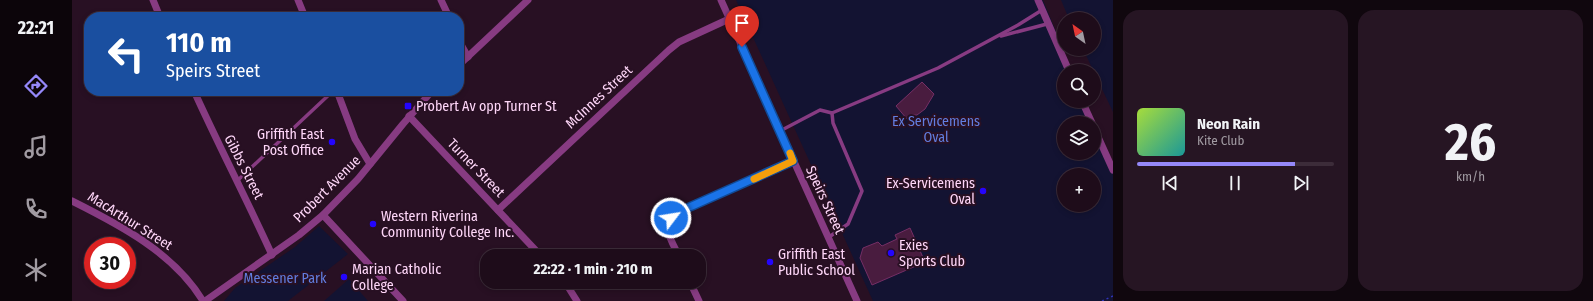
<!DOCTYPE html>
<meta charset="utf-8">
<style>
:root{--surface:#1e0c1a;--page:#261523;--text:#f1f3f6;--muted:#a19ba2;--line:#3c2c39;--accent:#9588f9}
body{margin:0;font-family:"Fira Sans Condensed",sans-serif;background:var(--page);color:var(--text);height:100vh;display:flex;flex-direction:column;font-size:15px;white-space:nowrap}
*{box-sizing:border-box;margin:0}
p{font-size:13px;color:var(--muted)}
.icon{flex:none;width:22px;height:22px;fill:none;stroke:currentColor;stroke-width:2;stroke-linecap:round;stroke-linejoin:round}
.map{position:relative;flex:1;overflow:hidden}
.panel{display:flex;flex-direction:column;gap:10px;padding:10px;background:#10070e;width:480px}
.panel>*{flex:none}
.top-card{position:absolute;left:12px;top:12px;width:380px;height:84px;border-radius:16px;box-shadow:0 2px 6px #0003,0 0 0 1px var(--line);background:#1a4fa0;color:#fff;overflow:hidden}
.needle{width:26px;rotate:327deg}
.controls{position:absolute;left:985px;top:12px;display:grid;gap:8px}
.controls a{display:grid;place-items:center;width:44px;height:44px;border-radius:50%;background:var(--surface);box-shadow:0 2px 6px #0003,0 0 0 1px var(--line);font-size:20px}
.speed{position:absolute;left:12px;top:237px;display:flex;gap:8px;font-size:20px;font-weight:700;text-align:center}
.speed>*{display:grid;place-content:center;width:52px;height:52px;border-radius:50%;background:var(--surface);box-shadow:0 2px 6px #0003,0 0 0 1px var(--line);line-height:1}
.speed .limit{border:6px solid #d22;background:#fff;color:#111}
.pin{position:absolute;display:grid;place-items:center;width:34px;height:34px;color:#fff;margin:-41px -17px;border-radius:50% 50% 50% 0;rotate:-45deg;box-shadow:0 0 4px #0007}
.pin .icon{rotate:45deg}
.me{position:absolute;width:44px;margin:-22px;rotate:59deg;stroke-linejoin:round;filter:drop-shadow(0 0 3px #0008)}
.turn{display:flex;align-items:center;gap:14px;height:84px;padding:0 16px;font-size:18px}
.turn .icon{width:52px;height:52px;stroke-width:2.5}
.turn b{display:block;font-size:28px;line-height:34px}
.panel .widget{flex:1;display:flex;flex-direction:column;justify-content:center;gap:6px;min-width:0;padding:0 14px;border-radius:16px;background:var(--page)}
.panel .dial{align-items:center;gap:0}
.dial b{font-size:52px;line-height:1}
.song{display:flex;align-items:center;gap:12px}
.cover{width:48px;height:48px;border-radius:6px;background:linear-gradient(135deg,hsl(80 70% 55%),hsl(180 70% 35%))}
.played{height:4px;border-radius:2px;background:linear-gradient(90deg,var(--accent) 80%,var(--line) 80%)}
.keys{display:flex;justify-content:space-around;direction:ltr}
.panel .tiles{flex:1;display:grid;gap:10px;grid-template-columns:repeat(2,1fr)}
.trip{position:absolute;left:408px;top:249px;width:226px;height:40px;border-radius:16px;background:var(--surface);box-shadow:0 2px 6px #0003,0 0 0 1px var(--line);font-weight:700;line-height:40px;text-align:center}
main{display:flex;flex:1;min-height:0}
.tab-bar{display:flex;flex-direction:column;width:72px;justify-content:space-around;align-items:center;background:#0c050a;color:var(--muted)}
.tab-bar .icon{width:28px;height:28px}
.tab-bar .selected{color:var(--accent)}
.tab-bar b{font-size:18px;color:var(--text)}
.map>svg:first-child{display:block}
</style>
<main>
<nav class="tab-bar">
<b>22:21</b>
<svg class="icon selected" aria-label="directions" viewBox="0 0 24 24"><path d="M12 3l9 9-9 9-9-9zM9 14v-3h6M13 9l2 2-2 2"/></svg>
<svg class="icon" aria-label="music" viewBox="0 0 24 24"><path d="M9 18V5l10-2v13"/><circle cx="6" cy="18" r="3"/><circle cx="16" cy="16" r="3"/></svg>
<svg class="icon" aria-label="phone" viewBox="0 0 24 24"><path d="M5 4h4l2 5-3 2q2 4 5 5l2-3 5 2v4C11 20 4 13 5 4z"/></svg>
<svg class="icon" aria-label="climate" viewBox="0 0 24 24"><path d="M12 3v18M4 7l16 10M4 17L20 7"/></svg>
</nav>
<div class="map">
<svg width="1041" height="301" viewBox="0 0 1041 301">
<rect width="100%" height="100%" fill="#281023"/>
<g fill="#131332" fill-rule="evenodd">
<path d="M 664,0 L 971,0 L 1000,71 L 992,71 L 992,101 L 1012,101 L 1021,123 L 992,123 L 992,153 L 1022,153 L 1022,125 L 1041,171 L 1041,301 L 801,301 ZM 992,175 L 1022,175 L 1022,205 L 992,205 Z"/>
<path d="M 989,0 L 1041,0 L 1041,112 L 1011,49 L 1022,49 L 1022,19 L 997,19 Z"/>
<path d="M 247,226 L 276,254 L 216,301 L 152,301 L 163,288 L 223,247 Z"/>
<path d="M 277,279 L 296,301 L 252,301 Z"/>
</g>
<g fill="#491c3f" stroke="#752e65">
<path d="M 850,82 L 862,94 L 853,109 L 845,115 L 839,115 L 835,119 L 824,106 Z"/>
<path d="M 838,228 L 853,262 L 800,285 L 788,258 L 791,248 L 806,242 L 810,246 L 825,239 L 823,235 Z"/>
</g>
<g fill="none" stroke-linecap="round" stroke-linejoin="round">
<path stroke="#3135ba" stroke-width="1.5" stroke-dasharray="2 3" stroke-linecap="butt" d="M 1030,301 L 1041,296"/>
<g stroke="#873b82" stroke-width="3.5">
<path d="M 929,36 L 975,24"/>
<path d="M 708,131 L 748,110 L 760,113 L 866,68 L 946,25 L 970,10"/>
<path d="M 165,181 L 261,91"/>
<path d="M 757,237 L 776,224 L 790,191 L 761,123 L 760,113"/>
</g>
<g stroke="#873b82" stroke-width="7">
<path d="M 81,0 L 88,17"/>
<path d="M 226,0 L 233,17"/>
<path d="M 369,0 L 377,17"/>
<path d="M 649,0 L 785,301"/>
<path d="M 966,0 L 997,71"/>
<path d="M 387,41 L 396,57"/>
<path d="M 387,65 L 456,0"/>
<path d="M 122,91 C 147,146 175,200 200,255"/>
<path d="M 265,91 L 283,139 L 298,164"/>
<path d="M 1010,101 L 1020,123"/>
<path d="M 337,116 L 469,256"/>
<path d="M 1022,128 L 1041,170"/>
<path d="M 0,201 C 48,225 102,253 131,301"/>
<path d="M 426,210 L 597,50 L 607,42 L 657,19"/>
<path d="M 251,215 L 331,301"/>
<path d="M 607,256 C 599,240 589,228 605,213 L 721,161"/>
<path d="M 493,282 L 505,301"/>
<path d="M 618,282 L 627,301"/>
<path d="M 133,301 L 227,235 L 251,215 L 286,179 L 331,124 L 360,91"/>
</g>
</g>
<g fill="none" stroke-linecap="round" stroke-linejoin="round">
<defs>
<path id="route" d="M 599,218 L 611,210 L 721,161 L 670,47"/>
</defs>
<use href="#route" stroke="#114b97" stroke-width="10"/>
<use href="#route" stroke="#1a73e8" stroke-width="7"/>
<path stroke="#f59e0b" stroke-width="7" d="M 682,179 L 721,161 L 718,153"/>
</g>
<g fill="#2405fd" stroke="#281023" stroke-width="1.5">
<rect x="332" y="102" width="8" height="8" rx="2"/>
<circle cx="260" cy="142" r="4"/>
<circle cx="911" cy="191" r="4"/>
<circle cx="301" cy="224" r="4"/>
<circle cx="819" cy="253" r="4"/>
<circle cx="698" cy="262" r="4"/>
<circle cx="272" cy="277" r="4"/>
</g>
<g text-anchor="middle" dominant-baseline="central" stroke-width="4" stroke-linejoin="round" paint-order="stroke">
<g font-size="14" fill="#ffd7f9" stroke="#281023">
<text transform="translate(527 97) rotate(-43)">McInnes Street</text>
<text transform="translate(172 167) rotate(63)">Gibbs Street</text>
<text transform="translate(404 168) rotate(46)">Turner Street</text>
<text transform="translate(255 189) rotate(-45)">Probert Avenue</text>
<text transform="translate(753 200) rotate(65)">Speirs Street</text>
<text transform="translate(58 221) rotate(32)">MacArthur Street</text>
</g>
<g font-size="14" fill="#ffd7f9" stroke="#281023" text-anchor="start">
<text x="344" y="106">Probert Av opp Turner St</text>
<text x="252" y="134" text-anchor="end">Griffith East<tspan x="252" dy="16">Post Office</tspan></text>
<text x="903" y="183" text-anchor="end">Ex-Servicemens<tspan x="903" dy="16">Oval</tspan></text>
<text x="309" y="216">Western Riverina<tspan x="309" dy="16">Community College Inc.</tspan></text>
<text x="827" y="245">Exies<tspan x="827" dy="16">Sports Club</tspan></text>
<text x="706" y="254">Griffith East<tspan x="706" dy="16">Public School</tspan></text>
<text x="280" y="269">Marian Catholic<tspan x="280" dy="16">College</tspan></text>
</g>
<g font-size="14" fill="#627ee0" stroke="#281023">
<text x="864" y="121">Ex Servicemens<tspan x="864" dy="16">Oval</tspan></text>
<text x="213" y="278">Messener Park</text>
</g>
</g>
</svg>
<div class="controls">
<a><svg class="needle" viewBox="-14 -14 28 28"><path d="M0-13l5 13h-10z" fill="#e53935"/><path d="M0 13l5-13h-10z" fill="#a19ba2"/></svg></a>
<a><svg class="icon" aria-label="search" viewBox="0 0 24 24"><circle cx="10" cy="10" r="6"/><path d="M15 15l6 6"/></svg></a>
<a><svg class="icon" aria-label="layers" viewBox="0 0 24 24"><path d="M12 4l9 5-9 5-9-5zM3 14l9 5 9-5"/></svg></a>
<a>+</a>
</div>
<div class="speed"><div class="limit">30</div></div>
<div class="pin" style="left:670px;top:47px;background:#d93025"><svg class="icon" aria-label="arrive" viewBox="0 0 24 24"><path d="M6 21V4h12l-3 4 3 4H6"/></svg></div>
<svg class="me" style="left:599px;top:218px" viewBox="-20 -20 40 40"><circle r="17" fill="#1a73e8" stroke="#fff" stroke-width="3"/><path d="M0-11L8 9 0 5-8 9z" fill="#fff"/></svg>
<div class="trip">22:22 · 1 min · 210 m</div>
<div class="top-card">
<div class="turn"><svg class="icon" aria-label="left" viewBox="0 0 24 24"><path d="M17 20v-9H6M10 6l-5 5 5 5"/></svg><div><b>110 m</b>Speirs Street</div></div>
</div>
</div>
<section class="panel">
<div class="tiles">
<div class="widget">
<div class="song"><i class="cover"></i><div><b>Neon Rain</b><p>Kite Club</p></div></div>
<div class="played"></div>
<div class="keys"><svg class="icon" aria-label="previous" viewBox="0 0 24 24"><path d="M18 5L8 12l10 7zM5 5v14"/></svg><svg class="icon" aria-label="pause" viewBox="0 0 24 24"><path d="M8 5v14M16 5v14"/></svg><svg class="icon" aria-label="next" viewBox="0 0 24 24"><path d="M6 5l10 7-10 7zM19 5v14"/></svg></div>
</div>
<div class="widget dial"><b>26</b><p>km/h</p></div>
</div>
</section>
</main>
